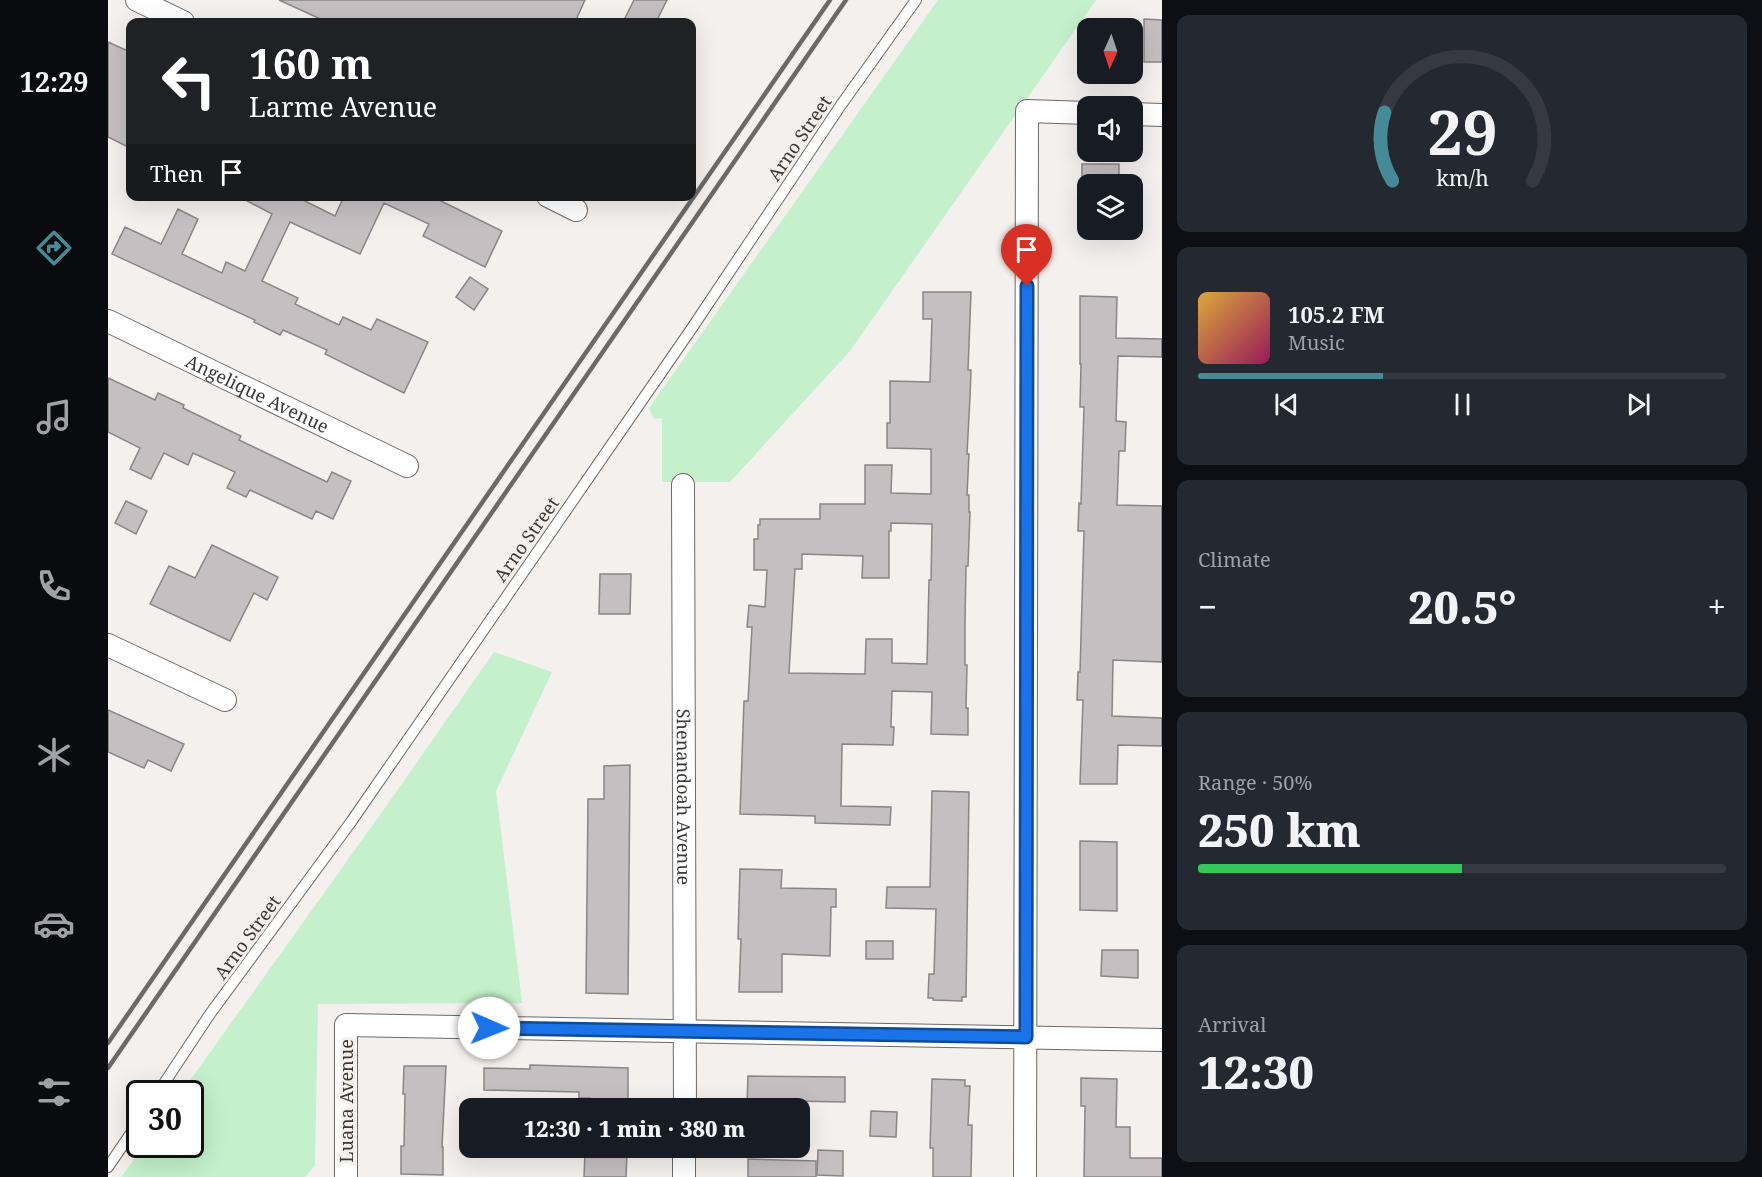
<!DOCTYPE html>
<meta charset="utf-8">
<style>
:root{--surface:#171b24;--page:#242831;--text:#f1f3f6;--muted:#9ea1a6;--line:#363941;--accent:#458b97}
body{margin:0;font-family:"Noto Serif",serif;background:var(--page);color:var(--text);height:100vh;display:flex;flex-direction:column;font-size:22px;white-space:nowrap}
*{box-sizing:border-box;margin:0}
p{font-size:20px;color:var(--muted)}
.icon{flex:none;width:33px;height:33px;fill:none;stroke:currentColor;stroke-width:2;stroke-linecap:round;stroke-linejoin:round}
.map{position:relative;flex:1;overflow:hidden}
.sheet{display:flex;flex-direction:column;gap:15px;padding:15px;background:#0d0f14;width:600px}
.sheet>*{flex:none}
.top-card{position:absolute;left:18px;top:18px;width:570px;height:183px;border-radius:12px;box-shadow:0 6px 24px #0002;background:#202124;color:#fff;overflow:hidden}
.needle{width:39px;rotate:183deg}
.tools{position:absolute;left:969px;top:18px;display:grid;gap:12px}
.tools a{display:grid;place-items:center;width:66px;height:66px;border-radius:12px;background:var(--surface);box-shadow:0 6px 24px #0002;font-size:30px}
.speed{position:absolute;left:18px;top:1080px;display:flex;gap:12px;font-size:30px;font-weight:700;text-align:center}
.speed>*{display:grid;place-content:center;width:78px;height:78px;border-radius:50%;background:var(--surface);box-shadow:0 6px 24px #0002;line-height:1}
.speed .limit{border:3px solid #111;border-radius:9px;background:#fff;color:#111}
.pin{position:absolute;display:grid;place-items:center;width:51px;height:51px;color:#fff;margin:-62px -26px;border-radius:50% 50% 50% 0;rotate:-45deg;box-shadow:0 0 6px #0007}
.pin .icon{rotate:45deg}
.me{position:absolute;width:66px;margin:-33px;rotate:91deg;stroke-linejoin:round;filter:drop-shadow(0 0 4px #0008)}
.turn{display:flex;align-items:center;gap:21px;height:126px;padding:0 24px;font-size:27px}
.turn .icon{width:78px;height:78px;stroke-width:2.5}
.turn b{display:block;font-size:42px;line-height:51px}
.then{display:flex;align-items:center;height:57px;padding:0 24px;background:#0003;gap:12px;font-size:22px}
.big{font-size:45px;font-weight:800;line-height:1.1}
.sheet .tile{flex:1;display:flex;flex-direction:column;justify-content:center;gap:9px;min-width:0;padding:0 21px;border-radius:12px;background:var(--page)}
.sheet .dial{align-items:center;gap:0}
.dial svg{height:156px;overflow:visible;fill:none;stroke:var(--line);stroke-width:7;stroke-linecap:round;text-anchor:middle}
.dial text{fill:var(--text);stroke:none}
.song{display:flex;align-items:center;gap:18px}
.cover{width:72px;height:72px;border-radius:9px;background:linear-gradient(135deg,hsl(40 70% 55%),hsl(330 70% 35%))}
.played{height:6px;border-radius:3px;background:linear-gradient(90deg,var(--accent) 35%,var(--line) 35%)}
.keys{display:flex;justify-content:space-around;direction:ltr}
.heat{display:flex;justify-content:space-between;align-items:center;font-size:33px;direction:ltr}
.charge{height:9px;border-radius:4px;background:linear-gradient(90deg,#34c759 50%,var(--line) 0)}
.trip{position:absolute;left:351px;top:1098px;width:351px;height:60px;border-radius:12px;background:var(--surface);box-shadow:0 6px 24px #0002;font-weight:800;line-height:60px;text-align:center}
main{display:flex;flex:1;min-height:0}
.tab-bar{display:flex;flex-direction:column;width:108px;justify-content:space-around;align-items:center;background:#090b0e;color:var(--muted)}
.tab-bar .icon{width:42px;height:42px}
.tab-bar .current{color:var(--accent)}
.tab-bar b{font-size:27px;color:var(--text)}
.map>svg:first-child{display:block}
</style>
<main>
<nav class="tab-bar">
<b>12:29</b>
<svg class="icon current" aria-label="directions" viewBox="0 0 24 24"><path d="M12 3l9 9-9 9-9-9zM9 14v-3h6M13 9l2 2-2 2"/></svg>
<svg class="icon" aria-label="music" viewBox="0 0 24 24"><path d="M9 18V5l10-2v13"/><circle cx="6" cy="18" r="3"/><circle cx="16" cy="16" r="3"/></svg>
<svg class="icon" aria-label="phone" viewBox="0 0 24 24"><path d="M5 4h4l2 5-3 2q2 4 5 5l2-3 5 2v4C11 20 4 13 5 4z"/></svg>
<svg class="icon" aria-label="climate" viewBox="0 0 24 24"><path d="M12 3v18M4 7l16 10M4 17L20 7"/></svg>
<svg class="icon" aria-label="car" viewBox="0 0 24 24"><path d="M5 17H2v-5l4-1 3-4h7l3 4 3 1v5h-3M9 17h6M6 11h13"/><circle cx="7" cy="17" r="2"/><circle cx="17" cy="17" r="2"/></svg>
<svg class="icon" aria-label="filters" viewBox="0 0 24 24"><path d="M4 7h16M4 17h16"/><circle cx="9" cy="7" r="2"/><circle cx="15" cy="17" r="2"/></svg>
</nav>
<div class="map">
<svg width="1054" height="1177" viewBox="0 0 1054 1177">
<rect width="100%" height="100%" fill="#f4f0ed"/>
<g fill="#c4f0cb">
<path d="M 830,0 L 988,0 L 742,351 L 622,482 L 554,482 L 554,418 L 546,419 L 541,408 Z"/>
<path d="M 386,652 L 444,672 L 388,791 L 414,1003 L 210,1004 L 207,1165 L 197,1177 L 13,1177 L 37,1145 L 82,1144 L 82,1094 L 73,1093 L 284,798 Z"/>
</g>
<g fill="#c5bfc1" stroke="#8a8587" stroke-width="1.5" fill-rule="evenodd">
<path d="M 171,0 L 477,0 L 467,22 L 219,22 Z"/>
<path d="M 526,0 L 559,0 L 548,22 L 515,22 Z"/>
<path d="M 1036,19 L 1054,20 L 1054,62 L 1036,62 Z"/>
<path d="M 0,42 L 22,52 L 22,148 L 0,137 Z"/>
<rect x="974" y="164" width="37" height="20"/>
<path d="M 130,196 L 187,196 L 227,216 L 236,196 L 323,196 L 394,231 L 377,267 L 315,236 L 321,224 L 276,203 L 252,254 L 182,222 L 154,281 L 190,298 L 187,304 L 231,325 L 235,317 L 263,330 L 269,319 L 320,342 L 296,393 L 217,354 L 219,350 L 175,330 L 172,335 L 146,322 L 147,320 L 4,254 L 17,227 L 53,244 L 70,209 L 90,219 L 74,254 L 114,273 L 118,262 L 137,271 L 164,214 Z"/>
<path d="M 362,277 L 380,289 L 366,310 L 348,297 Z"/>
<path d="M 815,292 L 863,292 L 860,370 L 863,370 L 862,397 L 859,454 L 861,454 L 859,495 L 861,495 L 861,512 L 862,512 L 860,566 L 858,566 L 857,623 L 857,665 L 859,665 L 858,708 L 860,708 L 860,735 L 823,734 L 824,692 L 784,691 L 783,727 L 786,727 L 785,745 L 734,744 L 733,806 L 783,807 L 782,825 L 707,823 L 707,816 L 632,814 L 636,701 L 640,701 L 644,627 L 639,627 L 641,605 L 657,607 L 659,570 L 646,570 L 646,539 L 650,539 L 650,525 L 652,525 L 652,519 L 712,519 L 712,504 L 757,504 L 757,465 L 784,465 L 783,493 L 823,494 L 823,449 L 779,448 L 779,423 L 782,423 L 782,381 L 822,382 L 824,319 L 815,319 ZM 783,523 L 824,524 L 823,580 L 821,580 L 819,664 L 784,663 L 784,639 L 758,639 L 757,674 L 681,673 L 687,569 L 694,569 L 694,554 L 755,556 L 754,578 L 781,578 L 781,531 L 783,531 Z"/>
<path d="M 972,296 L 1009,297 L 1008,338 L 1054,339 L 1054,357 L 1010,356 L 1008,421 L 1018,422 L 1017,451 L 1011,451 L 1009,505 L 1054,506 L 1054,662 L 1005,660 L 1004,716 L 1054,718 L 1054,746 L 1010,745 L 1009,784 L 972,784 L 975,700 L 969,700 L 970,672 L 972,672 L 976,531 L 970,531 L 971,503 L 973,504 L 976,407 L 972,407 L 973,364 L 972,364 Z"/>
<path d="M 0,378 L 47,400 L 50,393 L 76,405 L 75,408 L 133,436 L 131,440 L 219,482 L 224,472 L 243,481 L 225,519 L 208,511 L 204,519 L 142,490 L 138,497 L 119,488 L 127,472 L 85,453 L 80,465 L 56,453 L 43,479 L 22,469 L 32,448 L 0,432 Z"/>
<path d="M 18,501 L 39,511 L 28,534 L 7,523 Z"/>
<path d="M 104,545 L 170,577 L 159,600 L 146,593 L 122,641 L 42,604 L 61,566 L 87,578 Z"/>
<path d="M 492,574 L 523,574 L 522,614 L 491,614 Z"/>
<path d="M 0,710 L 76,744 L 63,771 L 40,760 L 36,768 L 0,752 Z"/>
<path d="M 522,765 L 520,994 L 478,993 L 480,799 L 496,799 L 496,766 Z"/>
<path d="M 824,791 L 861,792 L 858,997 L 854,997 L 854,1001 L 825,1000 L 825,998 L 820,998 L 821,974 L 826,974 L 828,909 L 778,908 L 779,887 L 822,887 Z"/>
<path d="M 972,841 L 1009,842 L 1009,911 L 972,910 Z"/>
<path d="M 632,869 L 674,870 L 673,888 L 728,889 L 728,907 L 723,907 L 722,956 L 674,954 L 674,992 L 631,992 L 633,939 L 630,939 Z"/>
<rect x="758" y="941" width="27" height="18"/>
<path d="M 994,950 L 1030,950 L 1030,978 L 993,976 Z"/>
<path d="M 422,1065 L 520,1068 L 520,1108 L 482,1108 L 482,1098 L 471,1098 L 471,1092 L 376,1090 L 376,1068 L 422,1069 Z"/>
<path d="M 296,1066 L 338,1066 L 334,1147 L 335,1147 L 335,1175 L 293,1174 L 293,1146 L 296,1146 L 297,1094 L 295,1094 Z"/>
<path d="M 640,1076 L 737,1077 L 737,1102 L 681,1101 L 681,1105 L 639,1104 Z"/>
<path d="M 973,1078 L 1009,1079 L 1008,1127 L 1022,1127 L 1022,1158 L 1054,1158 L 1054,1177 L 976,1177 L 977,1106 L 973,1106 Z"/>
<path d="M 824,1079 L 857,1080 L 857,1086 L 862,1086 L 860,1125 L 864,1125 L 863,1177 L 825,1177 L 825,1148 L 822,1148 Z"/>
<path d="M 763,1111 L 789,1112 L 788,1137 L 762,1136 Z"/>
<path d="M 710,1150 L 735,1151 L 735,1176 L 709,1175 Z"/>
<path d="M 477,1151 L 519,1152 L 518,1177 L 476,1177 Z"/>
<path d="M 640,1159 L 708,1161 L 708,1177 L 640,1177 Z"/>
</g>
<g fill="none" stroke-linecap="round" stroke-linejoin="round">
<defs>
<g id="lane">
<path d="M 49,1094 L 102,1014 L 243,822 L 584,328 L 733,105 L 808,0"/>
<path d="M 0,1167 L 32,1120"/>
</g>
<g id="street">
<path d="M 29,0 L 75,22"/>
<path d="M 1024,114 L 1054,115"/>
<path d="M 440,196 L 468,210"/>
<path id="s1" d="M 0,321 L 299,466"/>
<path id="s2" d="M 575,485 L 577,1108"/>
<path d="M 0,645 L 117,700"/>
<path d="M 238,1177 L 238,1025 L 1054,1040"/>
<path d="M 576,1177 L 576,1148"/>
<path d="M 917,1177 L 919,111 L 980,113"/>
</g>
</defs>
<use href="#lane" stroke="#6d6966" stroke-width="12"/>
<use href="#street" stroke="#6d6966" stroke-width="24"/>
<use href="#lane" stroke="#fff" stroke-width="10"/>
<use href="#street" stroke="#fff" stroke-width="22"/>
<g stroke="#6c6a68" stroke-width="4.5">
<path d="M 0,1043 L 722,0"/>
<path d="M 0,1068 L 738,0"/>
</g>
</g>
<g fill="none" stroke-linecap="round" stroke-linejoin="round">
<defs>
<path id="route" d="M 381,1028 L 918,1037 L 919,286"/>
</defs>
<use href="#route" stroke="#114b97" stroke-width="15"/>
<use href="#route" stroke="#1a73e8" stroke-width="10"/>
</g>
<g text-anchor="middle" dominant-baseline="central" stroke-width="6" stroke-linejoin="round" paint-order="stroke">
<g font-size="18" fill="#3b3938" stroke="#f4f0ed">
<text transform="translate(691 138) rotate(-56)">Arno Street</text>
<text stroke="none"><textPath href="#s1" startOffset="166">Angelique Avenue</textPath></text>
<text transform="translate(418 539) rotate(-55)">Arno Street</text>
<text stroke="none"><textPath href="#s2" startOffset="312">Shenandoah Avenue</textPath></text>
<text transform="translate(139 937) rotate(-54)">Arno Street</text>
<text transform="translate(238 1101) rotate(-90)">Luana Avenue</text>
</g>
</g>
</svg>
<div class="tools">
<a><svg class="needle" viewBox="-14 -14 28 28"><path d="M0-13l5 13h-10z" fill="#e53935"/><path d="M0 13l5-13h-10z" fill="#9ea1a6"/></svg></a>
<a><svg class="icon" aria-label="sound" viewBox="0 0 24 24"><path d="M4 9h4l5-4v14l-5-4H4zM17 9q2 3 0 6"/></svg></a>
<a><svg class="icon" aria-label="layers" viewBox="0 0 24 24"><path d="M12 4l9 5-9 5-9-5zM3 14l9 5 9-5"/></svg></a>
</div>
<div class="speed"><div class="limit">30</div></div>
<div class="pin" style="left:919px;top:286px;background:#d93025"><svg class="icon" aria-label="arrive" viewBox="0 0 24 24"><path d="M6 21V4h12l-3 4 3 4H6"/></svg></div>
<svg class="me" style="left:381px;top:1028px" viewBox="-20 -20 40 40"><circle r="19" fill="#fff"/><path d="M0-13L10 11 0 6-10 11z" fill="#1a73e8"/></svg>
<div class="trip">12:30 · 1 min · 380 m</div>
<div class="top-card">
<div class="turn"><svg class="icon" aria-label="left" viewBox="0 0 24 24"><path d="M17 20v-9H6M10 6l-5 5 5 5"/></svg><div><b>160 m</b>Larme Avenue</div></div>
<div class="then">Then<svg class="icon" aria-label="arrive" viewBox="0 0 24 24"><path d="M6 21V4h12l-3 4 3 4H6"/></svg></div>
</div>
</div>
<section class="sheet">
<div class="tile dial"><svg viewBox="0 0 100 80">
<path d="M14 69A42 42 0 1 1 86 69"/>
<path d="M14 69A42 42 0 0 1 10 34" stroke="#458b97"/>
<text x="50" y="56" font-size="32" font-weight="700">29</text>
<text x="50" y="72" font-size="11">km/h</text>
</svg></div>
<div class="tile">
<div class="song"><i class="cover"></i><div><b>105.2 FM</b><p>Music</p></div></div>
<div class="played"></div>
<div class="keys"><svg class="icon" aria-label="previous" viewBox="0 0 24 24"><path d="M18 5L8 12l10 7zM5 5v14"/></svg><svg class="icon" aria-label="pause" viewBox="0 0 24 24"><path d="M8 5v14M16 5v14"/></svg><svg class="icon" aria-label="next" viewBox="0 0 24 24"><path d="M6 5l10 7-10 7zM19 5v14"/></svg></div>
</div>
<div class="tile"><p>Climate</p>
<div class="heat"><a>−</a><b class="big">20.5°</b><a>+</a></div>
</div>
<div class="tile"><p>Range · 50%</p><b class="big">250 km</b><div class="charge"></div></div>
<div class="tile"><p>Arrival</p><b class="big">12:30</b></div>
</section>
</main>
